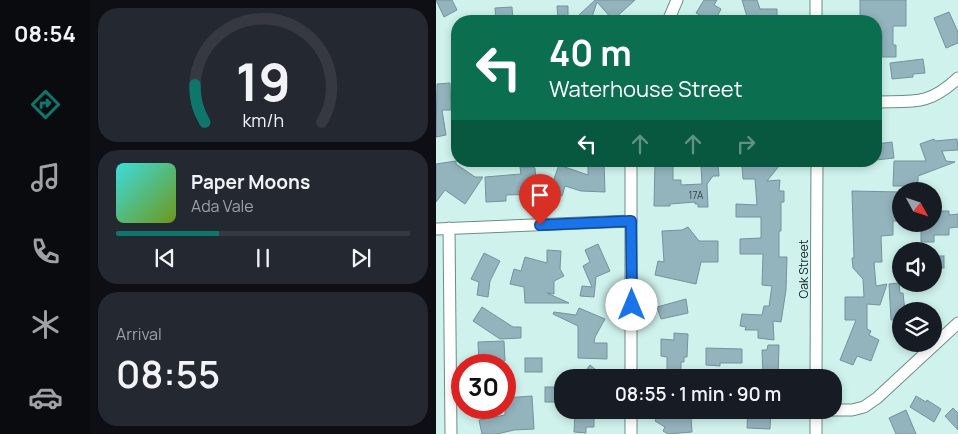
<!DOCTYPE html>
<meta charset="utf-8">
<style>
:root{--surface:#171b24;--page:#242831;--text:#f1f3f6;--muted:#9ea1a6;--line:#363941;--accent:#0f766e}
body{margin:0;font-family:Manrope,sans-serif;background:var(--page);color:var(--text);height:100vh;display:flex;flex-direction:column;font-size:19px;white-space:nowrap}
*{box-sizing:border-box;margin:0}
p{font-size:16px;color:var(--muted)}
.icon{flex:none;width:28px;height:28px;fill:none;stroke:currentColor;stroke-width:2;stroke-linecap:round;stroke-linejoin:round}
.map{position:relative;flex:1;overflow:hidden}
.panel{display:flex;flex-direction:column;gap:8px;padding:8px;background:#0d0f14;width:346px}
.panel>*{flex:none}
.guide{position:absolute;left:15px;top:15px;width:431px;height:152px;border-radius:20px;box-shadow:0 2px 8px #0003;background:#0b6e4f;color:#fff;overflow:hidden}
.needle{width:32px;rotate:130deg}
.buttons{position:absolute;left:456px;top:182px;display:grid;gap:10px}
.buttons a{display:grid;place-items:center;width:50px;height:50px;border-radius:50%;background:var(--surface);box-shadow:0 2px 8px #0003;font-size:25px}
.speed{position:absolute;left:15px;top:354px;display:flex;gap:10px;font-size:25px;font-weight:700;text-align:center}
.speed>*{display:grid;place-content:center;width:65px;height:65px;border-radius:50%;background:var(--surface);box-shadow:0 2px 8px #0003;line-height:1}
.speed .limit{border:8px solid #d22;background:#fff;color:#111}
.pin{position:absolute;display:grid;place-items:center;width:42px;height:42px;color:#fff;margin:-51px -21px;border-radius:50% 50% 50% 0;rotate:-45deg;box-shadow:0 0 5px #0007}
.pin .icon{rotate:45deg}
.me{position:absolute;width:55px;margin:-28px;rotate:0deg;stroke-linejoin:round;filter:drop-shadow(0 0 4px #0008)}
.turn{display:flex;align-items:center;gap:18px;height:105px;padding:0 15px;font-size:22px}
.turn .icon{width:65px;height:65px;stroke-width:2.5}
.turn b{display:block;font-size:35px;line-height:42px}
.lanes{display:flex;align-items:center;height:48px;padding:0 15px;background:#0003;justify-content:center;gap:25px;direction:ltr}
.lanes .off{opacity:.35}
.big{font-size:38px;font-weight:600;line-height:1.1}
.panel .tile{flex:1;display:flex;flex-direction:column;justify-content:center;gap:8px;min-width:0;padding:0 18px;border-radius:20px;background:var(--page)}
.panel .dial{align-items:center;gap:0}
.dial svg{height:130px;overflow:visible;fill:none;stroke:var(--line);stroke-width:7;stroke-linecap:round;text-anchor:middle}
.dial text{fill:var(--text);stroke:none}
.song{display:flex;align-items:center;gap:15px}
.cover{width:60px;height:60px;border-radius:8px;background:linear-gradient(135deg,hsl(180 70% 55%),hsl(80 70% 35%))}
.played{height:5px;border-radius:2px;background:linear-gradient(90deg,var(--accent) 35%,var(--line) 35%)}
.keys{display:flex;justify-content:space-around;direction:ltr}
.trip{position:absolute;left:118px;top:369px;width:288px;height:50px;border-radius:20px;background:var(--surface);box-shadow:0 2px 8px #0003;font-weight:600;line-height:50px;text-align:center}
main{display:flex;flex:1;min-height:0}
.dock{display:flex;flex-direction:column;width:90px;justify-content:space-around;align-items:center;background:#090b0e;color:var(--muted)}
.dock .icon{width:35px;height:35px}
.dock .selected{color:var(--accent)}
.dock b{font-size:22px;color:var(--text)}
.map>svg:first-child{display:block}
</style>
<main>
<nav class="dock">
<b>08:54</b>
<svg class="icon selected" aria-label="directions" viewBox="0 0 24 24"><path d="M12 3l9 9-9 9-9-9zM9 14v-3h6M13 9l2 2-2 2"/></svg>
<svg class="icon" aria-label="music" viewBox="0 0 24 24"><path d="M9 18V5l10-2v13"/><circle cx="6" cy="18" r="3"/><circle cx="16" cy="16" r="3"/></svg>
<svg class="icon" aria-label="phone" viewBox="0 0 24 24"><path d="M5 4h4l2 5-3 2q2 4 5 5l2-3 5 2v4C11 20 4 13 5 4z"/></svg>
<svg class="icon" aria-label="climate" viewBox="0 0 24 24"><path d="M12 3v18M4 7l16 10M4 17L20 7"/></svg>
<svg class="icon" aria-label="car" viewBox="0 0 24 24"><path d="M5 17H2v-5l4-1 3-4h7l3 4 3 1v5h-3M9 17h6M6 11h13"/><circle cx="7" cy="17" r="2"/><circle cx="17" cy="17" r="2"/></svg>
</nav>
<section class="panel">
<div class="tile dial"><svg viewBox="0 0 100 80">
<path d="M14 69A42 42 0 1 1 86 69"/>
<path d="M14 69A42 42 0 0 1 8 46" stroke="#0f766e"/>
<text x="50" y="56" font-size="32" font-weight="700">19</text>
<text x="50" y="72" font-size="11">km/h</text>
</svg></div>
<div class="tile">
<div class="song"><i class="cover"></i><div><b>Paper Moons</b><p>Ada Vale</p></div></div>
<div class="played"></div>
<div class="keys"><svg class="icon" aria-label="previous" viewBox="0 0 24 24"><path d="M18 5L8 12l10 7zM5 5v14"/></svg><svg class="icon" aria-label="pause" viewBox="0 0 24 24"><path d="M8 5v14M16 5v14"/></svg><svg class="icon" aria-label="next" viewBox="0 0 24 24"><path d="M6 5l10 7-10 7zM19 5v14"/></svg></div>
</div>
<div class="tile"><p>Arrival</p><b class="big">08:55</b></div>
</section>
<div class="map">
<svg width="522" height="434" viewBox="0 0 522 434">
<rect width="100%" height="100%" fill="#cff2ed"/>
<g fill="#93b3bd" stroke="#74939c">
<path d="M 0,0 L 16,0 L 21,10 L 8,17 Z"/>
<path d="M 159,0 L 199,0 L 177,20 L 161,2 L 155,20 L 143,15 Z"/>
<path d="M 268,0 L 281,0 L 278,5 L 285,9 L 279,21 L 275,21 L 260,13 Z"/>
<path d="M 306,0 L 321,0 L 324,9 L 341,9 L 341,20 L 312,20 Z"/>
<path d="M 424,0 L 470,0 L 470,26 L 457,26 L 457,45 L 460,45 L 460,57 L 446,57 L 446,32 L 440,32 L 440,21 L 424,21 Z"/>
<path d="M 121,6 L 132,6 L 132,18 L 122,19 Z"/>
<path d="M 76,7 L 77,21 L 60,21 L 59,8 Z"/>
<path d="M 513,12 L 522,32 L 522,43 L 510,48 L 498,18 Z"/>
<path d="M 487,59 L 489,73 L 477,74 L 477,77 L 456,79 L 454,63 Z"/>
<path d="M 14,83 L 15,110 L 6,110 L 10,135 L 0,137 L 1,84 Z"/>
<path d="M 498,139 L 499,141 L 521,139 L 522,150 L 506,151 L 510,161 L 519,162 L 482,176 L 482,186 L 457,186 L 458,161 L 490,161 L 484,144 Z"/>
<path d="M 456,142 L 458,158 L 440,160 L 440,144 Z"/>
<path d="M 20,161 L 20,164 L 39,177 L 47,177 L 29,204 L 9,190 L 0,202 L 0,164 Z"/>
<path d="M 152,161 L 168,161 L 169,192 L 145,191 L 129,186 L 126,196 L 104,188 L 104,194 L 70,195 L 70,201 L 50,202 L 49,177 L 85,174 L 84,167 L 97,167 L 99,168 L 100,182 L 117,182 L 123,165 L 152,175 Z"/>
<path d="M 219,161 L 237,161 L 237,180 L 245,180 L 245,185 L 266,184 L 265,166 L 282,165 L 283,176 L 277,176 L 271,184 L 272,207 L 262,207 L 262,204 L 259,204 L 259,202 L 234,204 L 234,206 L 218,206 Z"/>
<path d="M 310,161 L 347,161 L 331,181 L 344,180 L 343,191 L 348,191 L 348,202 L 345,202 L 345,231 L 343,231 L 343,257 L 351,257 L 350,290 L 345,322 L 337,321 L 338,340 L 322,338 L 322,330 L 309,330 L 310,327 L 304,326 L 306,314 L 326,315 L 328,306 L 333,306 L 336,286 L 326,285 L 327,254 L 304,254 L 304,239 L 325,238 L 325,217 L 300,217 L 300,204 L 321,205 L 319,179 L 307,179 L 306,166 Z"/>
<path d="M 416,191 L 465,192 L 465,221 L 457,221 L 457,235 L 445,236 L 446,262 L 438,262 L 440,286 L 451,284 L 444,305 L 431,304 L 431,329 L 435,331 L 433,335 L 443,340 L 435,361 L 421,356 L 417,365 L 404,360 L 420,320 L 409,320 L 409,297 L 428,297 L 427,279 L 417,268 L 416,258 L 418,258 Z"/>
<path d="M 498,211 L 513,211 L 513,215 L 522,214 L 522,227 L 513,228 L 513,235 L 498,235 L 498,242 L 485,242 L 485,224 L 498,224 Z"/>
<path d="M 252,227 L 263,241 L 282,241 L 282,262 L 265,262 L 260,284 L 219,275 L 222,261 L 228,262 L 226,231 L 246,230 Z"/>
<path d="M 162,244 L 174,271 L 160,277 L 158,297 L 144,296 L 146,286 L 156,287 L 147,266 L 154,262 L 149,250 Z"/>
<path d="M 111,250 L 125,251 L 124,269 L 128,276 L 118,281 L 118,294 L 111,293 L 133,303 L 89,303 L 88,287 L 74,284 L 78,269 L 85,271 L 89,257 L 111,263 Z"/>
<path d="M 48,253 L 64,261 L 54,281 L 52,297 L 41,295 L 43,282 L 35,279 Z"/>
<rect x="498" y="256" width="10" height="12"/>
<path d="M 463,283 L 464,293 L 467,293 L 469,311 L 465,311 L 465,320 L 455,320 L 453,284 Z"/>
<path d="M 250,299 L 252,313 L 225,319 L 221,307 Z"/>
<path d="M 46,307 L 77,327 L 85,327 L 85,338 L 64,339 L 37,321 Z"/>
<path d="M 143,308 L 169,319 L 159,337 L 158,343 L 171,343 L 171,359 L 142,358 L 142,326 L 117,314 L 118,312 L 140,315 Z"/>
<path d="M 238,333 L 252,334 L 251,357 L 248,357 L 248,362 L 245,362 L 245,378 L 231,378 L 231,357 L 225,356 L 225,339 L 238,340 Z"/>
<path d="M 68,341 L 69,361 L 56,361 L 56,364 L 43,365 L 42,342 Z"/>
<path d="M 332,345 L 343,345 L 342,378 L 330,378 L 330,376 L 327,376 L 326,350 L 331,350 Z"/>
<path d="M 270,348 L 306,349 L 306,363 L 284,363 L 284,366 L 270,365 Z"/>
<rect x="89" y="358" width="17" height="14"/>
<path d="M 154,365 L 170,378 L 144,378 Z"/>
<rect x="109" y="387" width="17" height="15"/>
<path d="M 96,396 L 98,429 L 78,430 L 61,434 L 46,434 L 43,420 L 69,415 L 69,398 Z"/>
<path d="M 480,396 L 490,402 L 491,400 L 505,409 L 498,422 L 474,407 Z"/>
<path d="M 517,408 L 522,413 L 522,430 L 509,416 Z"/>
<path d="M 139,410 L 151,410 L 151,413 L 158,413 L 158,427 L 150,427 L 150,433 L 138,432 Z"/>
<path d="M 224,410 L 245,418 L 255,417 L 256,432 L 232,434 L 227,431 L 229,427 L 219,421 Z"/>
<path d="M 312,410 L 335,410 L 334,429 L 311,428 Z"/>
<path d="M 470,410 L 480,434 L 460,434 L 453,418 Z"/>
</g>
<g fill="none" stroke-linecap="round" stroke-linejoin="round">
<defs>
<g id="minor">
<path d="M 380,0 L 380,21"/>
<path d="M 232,21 L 241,0"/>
<path d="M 440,102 C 478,101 492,106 522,78"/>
<path d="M 195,161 L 195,378"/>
<path d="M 13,228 L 15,434"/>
<path d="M 0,229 L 195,221"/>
<path d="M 380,378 L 381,161"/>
<path d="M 380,410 L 416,410 L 428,407 L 441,398 L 522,323"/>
<path d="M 195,434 L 195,410"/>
<path d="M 380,434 L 380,410"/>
</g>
</defs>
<use href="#minor" stroke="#6b8c87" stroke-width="13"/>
<use href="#minor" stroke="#fff" stroke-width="11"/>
</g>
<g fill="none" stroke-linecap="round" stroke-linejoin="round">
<defs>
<path id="route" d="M 104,225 L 195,221 L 196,305"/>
</defs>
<use href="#route" stroke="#114b97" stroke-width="12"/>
<use href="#route" stroke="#1a73e8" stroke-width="9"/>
</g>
<g text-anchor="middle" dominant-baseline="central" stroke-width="4" stroke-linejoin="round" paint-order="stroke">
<g font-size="10" fill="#344647">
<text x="260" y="195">17A</text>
</g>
<g font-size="12" fill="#152220" stroke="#cff2ed">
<text transform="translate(367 269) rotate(-90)">Oak Street</text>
</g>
</g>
</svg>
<div class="buttons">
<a><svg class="needle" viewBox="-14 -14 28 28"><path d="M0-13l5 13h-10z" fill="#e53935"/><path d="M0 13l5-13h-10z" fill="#9ea1a6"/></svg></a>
<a><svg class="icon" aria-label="sound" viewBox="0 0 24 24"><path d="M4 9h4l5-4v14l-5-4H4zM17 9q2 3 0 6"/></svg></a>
<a><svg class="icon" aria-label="layers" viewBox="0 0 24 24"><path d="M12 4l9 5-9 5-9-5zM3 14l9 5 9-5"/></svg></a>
</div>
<div class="speed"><div class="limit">30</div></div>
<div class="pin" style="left:104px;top:225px;background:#d93025"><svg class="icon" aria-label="arrive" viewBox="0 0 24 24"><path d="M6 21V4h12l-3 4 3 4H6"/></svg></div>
<svg class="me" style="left:196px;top:305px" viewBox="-20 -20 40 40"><circle r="19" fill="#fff"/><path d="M0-13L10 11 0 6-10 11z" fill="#1a73e8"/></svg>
<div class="trip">08:55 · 1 min · 90 m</div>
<div class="guide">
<div class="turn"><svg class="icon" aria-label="left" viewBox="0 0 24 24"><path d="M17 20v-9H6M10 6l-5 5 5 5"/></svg><div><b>40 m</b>Waterhouse Street</div></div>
<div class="lanes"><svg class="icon" aria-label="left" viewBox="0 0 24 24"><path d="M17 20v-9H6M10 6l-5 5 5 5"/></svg><svg class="icon off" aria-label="ahead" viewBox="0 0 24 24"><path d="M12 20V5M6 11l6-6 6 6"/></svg><svg class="icon off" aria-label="ahead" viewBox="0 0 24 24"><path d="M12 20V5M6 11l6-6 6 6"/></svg><svg class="icon off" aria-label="right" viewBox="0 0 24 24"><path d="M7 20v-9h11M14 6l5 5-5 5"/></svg></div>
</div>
</div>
</main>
